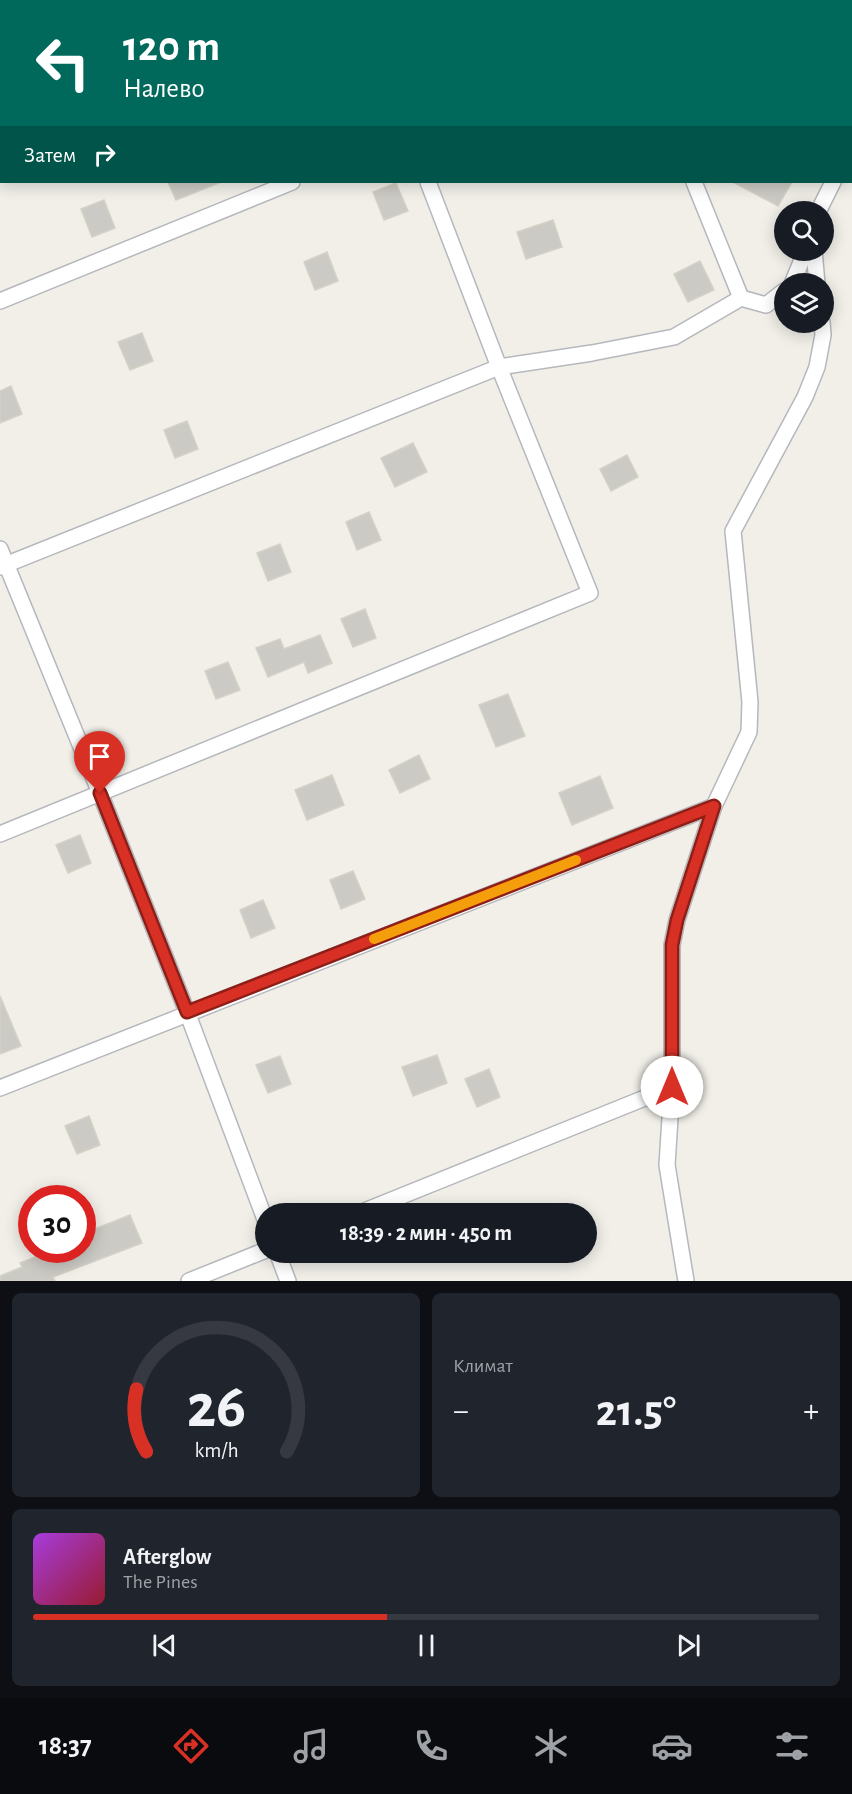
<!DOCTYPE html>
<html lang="ru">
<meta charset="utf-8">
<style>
:root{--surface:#171b24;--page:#20242c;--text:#f1f3f6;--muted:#9ea1a6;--line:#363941;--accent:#d93025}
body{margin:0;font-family:"Alegreya Sans",sans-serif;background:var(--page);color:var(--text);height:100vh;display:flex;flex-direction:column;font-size:22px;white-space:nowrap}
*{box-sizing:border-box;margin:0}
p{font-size:20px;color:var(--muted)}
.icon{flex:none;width:33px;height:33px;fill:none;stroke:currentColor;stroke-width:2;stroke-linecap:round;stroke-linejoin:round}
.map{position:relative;height:1281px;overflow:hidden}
.panel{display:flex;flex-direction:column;gap:12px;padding:12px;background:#0d0f14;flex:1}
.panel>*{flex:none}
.top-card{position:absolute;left:0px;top:0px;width:852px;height:183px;box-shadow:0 3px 15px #0003;background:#00695c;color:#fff;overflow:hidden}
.buttons{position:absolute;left:774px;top:201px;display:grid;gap:12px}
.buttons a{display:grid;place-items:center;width:60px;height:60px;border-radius:50%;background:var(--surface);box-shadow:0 3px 15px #0003;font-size:30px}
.speed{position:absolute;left:18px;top:1185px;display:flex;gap:12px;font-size:30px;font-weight:700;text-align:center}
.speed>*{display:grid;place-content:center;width:78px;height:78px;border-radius:50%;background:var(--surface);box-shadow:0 3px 15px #0003;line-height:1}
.speed .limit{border:9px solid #d22;background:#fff;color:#111}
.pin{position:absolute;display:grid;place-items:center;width:51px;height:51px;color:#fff;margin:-62px -26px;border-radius:50% 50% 50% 0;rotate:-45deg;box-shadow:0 0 6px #0007}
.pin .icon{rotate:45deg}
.me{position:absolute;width:66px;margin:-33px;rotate:0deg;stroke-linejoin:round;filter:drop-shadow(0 0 4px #0008)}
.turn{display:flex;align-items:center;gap:21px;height:126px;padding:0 24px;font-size:27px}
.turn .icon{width:78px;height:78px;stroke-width:2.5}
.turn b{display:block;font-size:42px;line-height:51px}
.then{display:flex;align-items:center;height:57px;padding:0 24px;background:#0003;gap:12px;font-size:22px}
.big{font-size:45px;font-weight:700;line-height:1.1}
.panel .tile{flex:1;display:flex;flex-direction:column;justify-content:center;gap:9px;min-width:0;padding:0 21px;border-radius:9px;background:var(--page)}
.panel .dial{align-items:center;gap:0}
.dial svg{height:156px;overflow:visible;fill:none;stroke:var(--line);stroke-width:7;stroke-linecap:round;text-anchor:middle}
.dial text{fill:var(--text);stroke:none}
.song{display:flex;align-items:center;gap:18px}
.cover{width:72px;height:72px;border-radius:9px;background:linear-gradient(135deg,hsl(280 70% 55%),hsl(350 70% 35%))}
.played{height:6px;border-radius:3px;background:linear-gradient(90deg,var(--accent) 45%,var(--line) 45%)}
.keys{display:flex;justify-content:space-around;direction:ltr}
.heat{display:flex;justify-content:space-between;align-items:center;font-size:33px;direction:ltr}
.panel .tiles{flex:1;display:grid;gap:12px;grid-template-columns:1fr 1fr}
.tile:last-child{grid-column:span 2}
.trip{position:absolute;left:255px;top:1203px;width:342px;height:60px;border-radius:30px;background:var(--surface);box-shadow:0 3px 15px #0003;font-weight:700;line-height:60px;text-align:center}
.tabs{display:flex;height:96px;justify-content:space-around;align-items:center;background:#090b0e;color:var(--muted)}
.tabs .icon{width:42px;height:42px}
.tabs .on{color:var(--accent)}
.tabs b{font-size:27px;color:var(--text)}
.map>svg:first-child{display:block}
</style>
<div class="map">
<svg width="852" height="1281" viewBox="0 0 852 1281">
<rect width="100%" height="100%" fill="#f1efe8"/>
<g fill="#cccac5" stroke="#d6d1c6" stroke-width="1.5">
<path d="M 168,182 L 221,182 L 176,200 Z"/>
<path d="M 733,182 L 792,182 L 778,206 Z"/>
<path d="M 396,183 L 408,211 L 384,220 L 373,192 Z"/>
<path d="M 104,200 L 115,228 L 92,237 L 81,209 Z"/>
<path d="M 553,220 L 562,247 L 526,259 L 517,232 Z"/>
<path d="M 327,252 L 338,281 L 315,290 L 304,262 Z"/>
<path d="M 700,261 L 714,290 L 688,302 L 674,274 Z"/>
<path d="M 142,333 L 153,361 L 130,370 L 118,342 Z"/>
<path d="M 11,386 L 22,414 L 0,423 L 0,391 Z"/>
<path d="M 187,421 L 198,449 L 175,458 L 164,430 Z"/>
<path d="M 413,443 L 427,472 L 395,487 L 381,458 Z"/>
<path d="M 627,455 L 638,477 L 611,491 L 600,469 Z"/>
<path d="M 369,512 L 381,540 L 357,550 L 346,522 Z"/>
<path d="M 280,544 L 291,572 L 268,581 L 257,553 Z"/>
<path d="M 365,609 L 376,638 L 353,647 L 341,619 Z"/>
<path d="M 320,635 L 332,663 L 308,673 L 304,662 L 268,677 L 256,648 L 280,639 L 284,649 Z"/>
<path d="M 228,662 L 240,690 L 216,699 L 205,671 Z"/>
<path d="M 508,694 L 525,736 L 496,747 L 479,705 Z"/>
<path d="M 419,755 L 430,779 L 400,793 L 389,770 Z"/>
<path d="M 332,775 L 344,805 L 307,820 L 295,790 Z"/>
<path d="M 600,776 L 613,808 L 572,825 L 559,793 Z"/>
<path d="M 80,835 L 91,863 L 68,873 L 56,845 Z"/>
<path d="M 353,871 L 365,899 L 341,909 L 330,880 Z"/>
<path d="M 263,900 L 275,928 L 251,938 L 240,910 Z"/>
<path d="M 0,996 L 21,1046 L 0,1054 Z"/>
<path d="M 437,1055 L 447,1083 L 413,1096 L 402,1067 Z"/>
<path d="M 280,1056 L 291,1084 L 268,1093 L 256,1065 Z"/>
<path d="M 489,1069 L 500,1097 L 477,1107 L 465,1079 Z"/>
<path d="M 89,1116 L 100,1145 L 77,1154 L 65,1126 Z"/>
<path d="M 130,1215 L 142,1243 L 53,1277 L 55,1281 L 0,1281 L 0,1276 L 22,1267 L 20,1263 L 53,1250 L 82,1250 L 82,1234 Z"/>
</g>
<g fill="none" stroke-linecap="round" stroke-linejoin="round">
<defs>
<g id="minor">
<path d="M 353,0 L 354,2"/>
<path d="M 623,0 L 623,2"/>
<path d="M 57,2 L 61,0"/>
<path d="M 658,2 L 659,0"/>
<path d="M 0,23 L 2,23"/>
<path d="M 850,143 L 852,140"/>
<path d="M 694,182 L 741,298 L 766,305 L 784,291"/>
<path d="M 818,212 L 833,182"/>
<path d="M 814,250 L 817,284"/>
<path d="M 792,284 L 806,250"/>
<path d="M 0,301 L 292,182"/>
<path d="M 0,549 L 100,793 L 187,1012 L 266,1222"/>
<path d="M 0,567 L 499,367 L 592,353 L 674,337 L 741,298"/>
<path d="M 0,834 L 590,593 L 499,367 L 428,182"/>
<path d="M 0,1088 L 714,806"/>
<path d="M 357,1214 L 672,1087"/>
<path d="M 277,1252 L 288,1281"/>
<path d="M 189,1281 L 266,1250"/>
<path d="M 686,1281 L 667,1165 L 672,1087 L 672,945 L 677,920 L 714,806 L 749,732 L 750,702 L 733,531 L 805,397 L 817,367 L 823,335 L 822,322"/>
</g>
</defs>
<use href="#minor" stroke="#b5b8bc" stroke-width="18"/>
<use href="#minor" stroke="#fff" stroke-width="15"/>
</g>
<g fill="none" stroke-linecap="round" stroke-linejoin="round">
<defs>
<path id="route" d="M 100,793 L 187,1012 L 714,806 L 677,920 L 672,945 L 672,1087"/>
</defs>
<use href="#route" stroke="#8d1f18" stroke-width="15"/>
<use href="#route" stroke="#d93025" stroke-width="10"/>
<path stroke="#f59e0b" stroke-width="10" d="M 374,939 L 576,860"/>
</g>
</svg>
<div class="buttons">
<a><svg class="icon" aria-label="search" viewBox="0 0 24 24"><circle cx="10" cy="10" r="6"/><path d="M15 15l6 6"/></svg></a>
<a><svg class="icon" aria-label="layers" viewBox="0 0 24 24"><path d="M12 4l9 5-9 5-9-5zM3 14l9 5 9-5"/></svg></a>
</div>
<div class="speed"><div class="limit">30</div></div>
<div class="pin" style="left:100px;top:793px;background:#d93025"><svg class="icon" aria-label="arrive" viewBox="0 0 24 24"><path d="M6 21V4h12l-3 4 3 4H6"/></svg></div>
<svg class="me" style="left:672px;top:1087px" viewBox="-20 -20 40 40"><circle r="19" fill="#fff"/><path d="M0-13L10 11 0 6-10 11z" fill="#d93025"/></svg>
<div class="trip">18:39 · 2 мин · 450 m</div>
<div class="top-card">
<div class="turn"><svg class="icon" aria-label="left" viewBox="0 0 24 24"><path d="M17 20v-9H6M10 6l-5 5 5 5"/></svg><div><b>120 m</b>Налево</div></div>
<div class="then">Затем<svg class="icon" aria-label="right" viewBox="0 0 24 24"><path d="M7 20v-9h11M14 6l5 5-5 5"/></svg></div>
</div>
</div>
<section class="panel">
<div class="tiles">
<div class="tile dial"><svg viewBox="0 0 100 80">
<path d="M14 69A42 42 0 1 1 86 69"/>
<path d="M14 69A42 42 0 0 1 9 37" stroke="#d93025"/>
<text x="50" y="56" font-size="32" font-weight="700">26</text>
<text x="50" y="72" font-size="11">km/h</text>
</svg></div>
<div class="tile"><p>Климат</p>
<div class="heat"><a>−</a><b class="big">21.5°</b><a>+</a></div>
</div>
<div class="tile">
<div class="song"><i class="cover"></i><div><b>Afterglow</b><p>The Pines</p></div></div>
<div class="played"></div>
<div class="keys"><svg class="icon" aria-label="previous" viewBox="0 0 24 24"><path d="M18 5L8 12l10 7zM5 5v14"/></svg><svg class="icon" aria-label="pause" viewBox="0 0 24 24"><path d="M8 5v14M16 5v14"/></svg><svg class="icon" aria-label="next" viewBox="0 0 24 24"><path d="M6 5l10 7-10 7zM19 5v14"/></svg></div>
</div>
</div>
</section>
<nav class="tabs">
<b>18:37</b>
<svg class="icon on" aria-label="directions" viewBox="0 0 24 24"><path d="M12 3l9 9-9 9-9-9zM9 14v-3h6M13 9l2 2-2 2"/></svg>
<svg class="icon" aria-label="music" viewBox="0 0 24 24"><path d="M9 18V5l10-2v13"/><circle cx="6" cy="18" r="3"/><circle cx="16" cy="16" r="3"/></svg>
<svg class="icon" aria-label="phone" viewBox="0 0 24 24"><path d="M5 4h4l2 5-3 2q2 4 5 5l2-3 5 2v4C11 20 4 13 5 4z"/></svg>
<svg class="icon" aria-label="climate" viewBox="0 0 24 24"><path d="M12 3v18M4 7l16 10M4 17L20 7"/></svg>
<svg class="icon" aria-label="car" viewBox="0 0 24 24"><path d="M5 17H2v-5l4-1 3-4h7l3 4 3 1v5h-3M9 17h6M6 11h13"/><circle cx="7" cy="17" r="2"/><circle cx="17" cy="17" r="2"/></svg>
<svg class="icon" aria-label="filters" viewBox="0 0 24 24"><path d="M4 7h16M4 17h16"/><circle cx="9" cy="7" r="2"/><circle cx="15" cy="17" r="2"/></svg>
</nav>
